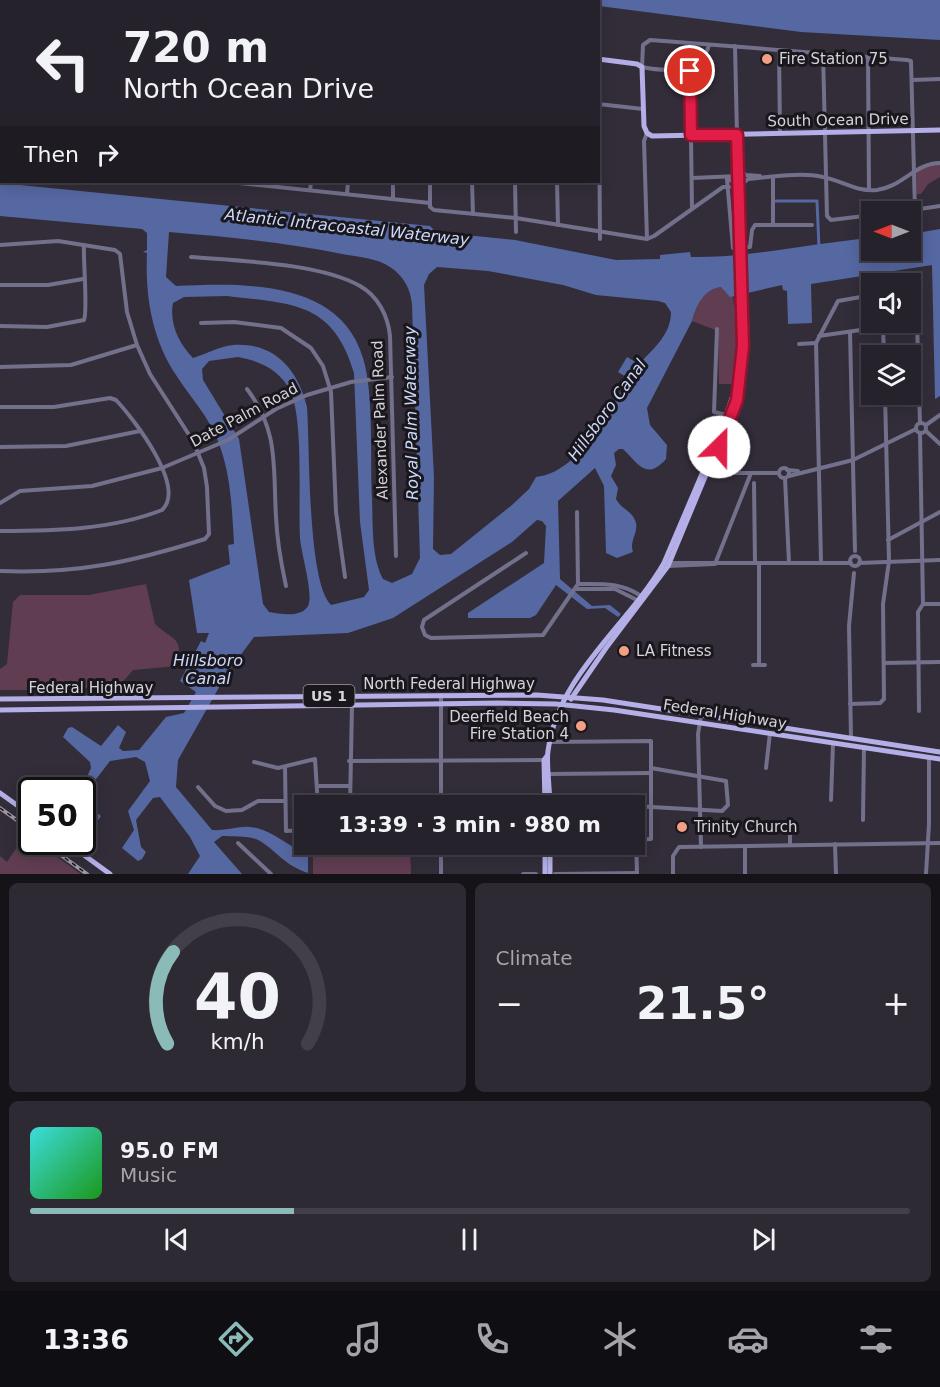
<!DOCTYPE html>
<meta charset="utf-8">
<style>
:root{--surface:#26222c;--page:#2e2a34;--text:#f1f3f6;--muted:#a4a4a9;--line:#423f48;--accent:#8bbbb9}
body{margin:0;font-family:"DejaVu Sans",sans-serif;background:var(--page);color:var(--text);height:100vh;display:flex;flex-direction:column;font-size:22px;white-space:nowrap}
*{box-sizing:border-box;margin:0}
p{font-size:20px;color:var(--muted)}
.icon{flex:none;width:33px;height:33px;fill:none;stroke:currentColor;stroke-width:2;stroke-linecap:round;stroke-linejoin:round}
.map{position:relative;height:874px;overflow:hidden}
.drawer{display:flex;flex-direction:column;gap:9px;padding:9px;background:#151318;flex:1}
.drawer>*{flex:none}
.top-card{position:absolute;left:0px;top:0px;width:600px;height:183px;box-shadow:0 3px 15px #0003,0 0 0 2px var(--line);background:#26222c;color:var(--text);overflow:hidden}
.needle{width:39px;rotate:270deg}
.controls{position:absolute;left:861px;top:201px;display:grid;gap:12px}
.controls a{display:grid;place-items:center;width:60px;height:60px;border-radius:0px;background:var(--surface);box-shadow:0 3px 15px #0003,0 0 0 2px var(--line);font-size:30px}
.speed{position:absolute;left:18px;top:777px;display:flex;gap:12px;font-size:30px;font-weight:700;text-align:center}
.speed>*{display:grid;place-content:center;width:78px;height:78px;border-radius:50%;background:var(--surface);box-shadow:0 3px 15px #0003,0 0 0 2px var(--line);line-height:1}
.speed .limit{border:3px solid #111;border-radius:9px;background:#fff;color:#111}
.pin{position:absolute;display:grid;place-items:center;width:51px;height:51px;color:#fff;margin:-26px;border:3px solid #fff;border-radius:50%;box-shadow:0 2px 6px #0007}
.me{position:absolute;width:66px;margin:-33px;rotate:23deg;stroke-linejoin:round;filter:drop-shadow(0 0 4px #0008)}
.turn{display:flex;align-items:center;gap:21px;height:126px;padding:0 24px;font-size:27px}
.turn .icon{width:78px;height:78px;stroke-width:2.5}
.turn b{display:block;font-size:42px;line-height:51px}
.then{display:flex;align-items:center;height:57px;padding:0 24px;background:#0003;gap:12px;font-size:22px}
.big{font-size:45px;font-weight:800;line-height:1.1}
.drawer .card{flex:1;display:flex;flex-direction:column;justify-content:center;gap:9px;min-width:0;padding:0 21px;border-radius:9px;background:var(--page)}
.drawer .dial{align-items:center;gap:0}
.dial svg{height:156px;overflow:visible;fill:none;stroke:var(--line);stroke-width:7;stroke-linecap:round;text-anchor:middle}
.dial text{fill:var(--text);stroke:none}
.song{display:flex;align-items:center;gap:18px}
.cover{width:72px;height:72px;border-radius:9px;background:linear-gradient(135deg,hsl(180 70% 55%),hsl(120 70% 35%))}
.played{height:6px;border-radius:3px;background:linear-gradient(90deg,var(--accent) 30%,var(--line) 30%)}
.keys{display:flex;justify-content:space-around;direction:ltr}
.heat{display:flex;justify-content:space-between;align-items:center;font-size:33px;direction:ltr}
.drawer .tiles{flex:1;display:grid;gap:9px;grid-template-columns:1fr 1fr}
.card:last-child{grid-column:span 2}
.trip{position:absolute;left:294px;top:795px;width:351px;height:60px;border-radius:0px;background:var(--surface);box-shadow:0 3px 15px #0003,0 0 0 2px var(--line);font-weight:800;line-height:60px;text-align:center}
.tabs{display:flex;height:96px;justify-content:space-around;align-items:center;background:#0f0e12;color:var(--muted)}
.tabs .icon{width:42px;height:42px}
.tabs .active{color:var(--accent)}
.tabs b{font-size:27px;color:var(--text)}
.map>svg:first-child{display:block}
</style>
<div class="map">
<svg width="940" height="874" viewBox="0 0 940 874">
<rect width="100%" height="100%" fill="#332d3a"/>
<g fill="#613d52">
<path d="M 940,164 L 940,177 L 928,184 L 921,194 L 917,194 L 916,171 L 924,166 Z"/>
<path d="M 721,287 L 733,296 L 734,306 L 739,306 L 739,350 L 733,384 L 719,384 L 718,331 L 692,321 C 696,306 704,289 721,287 Z"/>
<path d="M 146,584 L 155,624 C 173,641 185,637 176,666 L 133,670 L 121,684 L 72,690 L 0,690 L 0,669 L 7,664 L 13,602 L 20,595 L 89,595 Z"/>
<path d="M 26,834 L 32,842 L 36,842 L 81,874 L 0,874 L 0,856 L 7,862 Z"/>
<path d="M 313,845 L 410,845 L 411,874 L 313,874 Z"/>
</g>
<g fill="#5568a1" fill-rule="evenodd">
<path d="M 527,0 L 940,0 L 940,40 L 801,32 L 599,6 L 598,2 Z"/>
<path d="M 0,183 L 430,226 L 436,232 L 515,240 L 616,260 L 660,259 L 660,255 L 690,252 L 691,257 C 752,258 811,243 871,238 L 872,250 L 910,250 L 911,234 L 940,229 L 940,396 L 935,399 L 932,265 L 811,284 L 812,323 L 788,324 L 787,291 L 783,290 L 782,285 L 730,297 L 721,287 C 704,289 696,306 692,321 L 647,408 L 650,425 L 667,445 L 666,459 C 646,482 637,462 623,449 L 619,449 L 614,453 L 616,465 L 611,476 L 618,488 L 616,499 C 621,509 633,511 636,523 C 638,534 629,541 633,552 L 617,558 L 606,553 L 604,486 L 595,468 L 558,501 L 560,579 L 592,606 L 610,605 L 621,614 L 618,617 L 605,608 L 587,609 L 556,585 L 536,615 L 530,618 L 468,618 L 468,613 L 544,563 L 546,526 L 542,521 L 537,520 L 512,542 L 393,618 L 348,633 L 254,637 L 226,675 L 178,760 L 176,787 L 212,830 C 225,831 240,826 250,827 C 272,829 288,847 308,854 L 308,873 C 284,865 279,853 260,841 C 250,835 233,837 222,836 L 214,842 L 242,874 L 188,874 L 200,856 L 190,837 L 160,797 L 153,798 L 136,820 L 141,847 L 146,852 L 142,859 L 138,861 L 122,848 L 134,830 L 128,811 L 150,781 L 145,762 L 136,757 L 110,761 L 87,791 L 89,806 L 101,816 L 94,826 L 83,818 L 81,790 L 91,768 L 90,762 L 63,737 L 68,728 L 72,727 L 101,746 L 118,725 L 126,732 L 119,748 L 123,751 L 139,750 L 166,717 L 184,713 L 196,692 L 180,681 L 201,641 L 205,643 L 209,633 L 197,633 L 189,580 L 230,564 L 228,545 L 234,544 C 232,509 231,474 218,441 C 209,417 190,397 176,375 C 152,339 145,296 147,253 L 143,252 L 147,250 L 147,233 L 142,229 L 0,216 ZM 169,232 C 227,237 285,242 342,254 C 358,257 377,258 390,267 C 404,276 411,290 412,305 L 420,558 L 412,574 L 392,583 L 383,579 C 371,557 373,523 372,498 C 370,459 374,393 363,358 C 340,279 242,283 176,286 L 166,277 ZM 437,267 L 488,271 L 563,285 L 596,295 L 658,301 L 665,303 L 671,312 C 671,335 653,349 639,364 L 627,357 L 618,372 L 629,379 C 607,411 581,472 536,477 L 529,489 L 512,505 L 451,554 L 440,555 L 433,549 L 434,477 L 424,285 L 429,274 ZM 227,296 C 291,304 333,301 354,373 L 360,522 L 369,590 L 364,597 L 331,605 C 307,581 310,446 307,407 C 298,370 275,342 233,345 C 220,346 206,354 193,358 C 179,344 169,323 173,303 L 184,297 ZM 238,357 C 260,361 280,370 290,391 C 304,418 298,503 300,538 C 301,553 314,595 308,606 C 301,618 281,614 269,612 L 263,604 L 239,439 L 203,380 L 202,369 L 209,361 Z"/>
</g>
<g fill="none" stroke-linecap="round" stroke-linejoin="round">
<path stroke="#5568a1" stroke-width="3" d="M 776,201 L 817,201 L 819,248"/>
<g stroke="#72708b" stroke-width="4">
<path d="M 709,45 C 702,73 666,72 642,67 L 643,45 L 650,40 C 736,46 822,53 907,60 L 911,61 L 915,210"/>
<path d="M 735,46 L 737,135"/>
<path d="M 779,50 L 780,133"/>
<path d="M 823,53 L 827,216 L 831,220 L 872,215"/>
<path d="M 868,57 L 869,190"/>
<path d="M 0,65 L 2,65"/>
<path d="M 690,67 L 692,209"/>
<path d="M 912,80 L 940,79"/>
<path d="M 598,104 L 643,109"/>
<path d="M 599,104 L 600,239"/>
<path d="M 0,112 L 2,112"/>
<path d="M 0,158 L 2,159"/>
<path d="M 739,170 L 746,175 L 760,176"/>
<path d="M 773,177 L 773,224"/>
<path d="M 692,178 L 739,176"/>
<path d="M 727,178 L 740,186 L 748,179 C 771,177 801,172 823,177 C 843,181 856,192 877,190 C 902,187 915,163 940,163"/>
<path d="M 727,179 L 733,248 L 750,247 L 752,230 L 755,225 L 812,225"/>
<path d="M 229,182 L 430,203"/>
<path d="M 393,182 L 393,199"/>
<path d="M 430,182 L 430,207 L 434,210 L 516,218 L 647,239 L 654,236 L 723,187 L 729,187"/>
<path d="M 472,182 L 473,214"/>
<path d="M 515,182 L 516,232"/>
<path d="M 557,182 L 558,225"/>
<path d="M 310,190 L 311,182"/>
<path d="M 347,194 L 348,182"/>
<path d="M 899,212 L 940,206"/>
<path d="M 647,239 L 644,141 L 647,133"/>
<path d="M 0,245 L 58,241 L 115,250 L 120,254 L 127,312 L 137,345 L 150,374 L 193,441 L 204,468 L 207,487 L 209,534 L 205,539 C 132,562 78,574 0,571"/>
<path d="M 191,257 C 238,261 320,263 360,286 C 378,296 388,316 390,336 L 396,556"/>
<path d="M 0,285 L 48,285 L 83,279"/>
<path d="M 910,290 L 916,289 L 920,423"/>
<path d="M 201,323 L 234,322 L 281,328 L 311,348 L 323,366 L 331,392 L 336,512 L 345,577"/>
<path d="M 0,326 L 47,327 L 84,320 C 88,311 83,260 84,245"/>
<path d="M 883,327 L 884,356"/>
<path d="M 717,329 L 714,412 L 726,415"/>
<path d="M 850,332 L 855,551"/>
<path d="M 819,336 L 916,322"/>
<path d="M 799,344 L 816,343"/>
<path d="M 0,367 L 71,365 L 137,345"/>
<path d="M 247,389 C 279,431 273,466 276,517 C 277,540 281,563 286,586"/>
<path d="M 0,407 L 54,407 L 110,398 L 116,400 C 133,418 187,487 162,510 C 111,530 54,531 0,531"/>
<circle cx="921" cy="428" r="5"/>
<path d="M 926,425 L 940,415"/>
<path d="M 926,431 L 940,444"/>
<path d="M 0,447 L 66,446 L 140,431"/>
<path d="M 712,464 L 723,473"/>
<circle cx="784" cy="473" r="5"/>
<path d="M 787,470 L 798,471"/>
<path d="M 708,473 L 779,473"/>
<path d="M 789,476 L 853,460 L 916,429"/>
<path d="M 785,478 L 789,563"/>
<path d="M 754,483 L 755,563"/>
<path d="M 0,503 L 20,491 L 92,486 L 162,468 L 228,440 L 276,409 L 307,395 L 351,382 L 392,377"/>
<path d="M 577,512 L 578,584"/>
<path d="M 888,540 L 940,512"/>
<path d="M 526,553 L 424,620 L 422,627 L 425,635 L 431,638 L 543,635 L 578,584"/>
<circle cx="855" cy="561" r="5"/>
<path d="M 821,562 L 816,343 L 838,301 L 872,295"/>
<path d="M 668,563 L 851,563"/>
<path d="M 859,563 L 940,560"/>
<path d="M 715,564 L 751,473"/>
<path d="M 668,566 L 714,564"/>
<path d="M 578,584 C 601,584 621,582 641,596"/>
<path d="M 576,589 L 615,589 L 637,600"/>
<path d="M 923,604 L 940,604"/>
<path d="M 884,663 L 940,662"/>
<path d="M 753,665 L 765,665"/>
<path d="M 759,665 L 759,564"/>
<path d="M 441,695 L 441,806"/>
<path d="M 850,704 L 880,703 L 884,699 L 883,604 L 889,561 L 885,394"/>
<path d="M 919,711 L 918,612 L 923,604 L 920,433"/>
<path d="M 851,738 L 849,626 L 854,573"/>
<path d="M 550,742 L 651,741 L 651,839 L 634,840"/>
<path d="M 349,761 L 544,760"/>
<path d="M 254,762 L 278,768 L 315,759 L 318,806"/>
<path d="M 285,767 L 286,831 L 304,830"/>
<path d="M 766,768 L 770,733"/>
<path d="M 550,774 L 651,773"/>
<path d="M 318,786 L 350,786"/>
<path d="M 198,787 L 215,806 L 226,811 L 242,810 L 258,801 L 285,801"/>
<path d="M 350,796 L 441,796"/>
<path d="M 831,800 L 833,743"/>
<path d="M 350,806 L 352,705"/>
<path d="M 634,806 L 722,811 L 728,805 L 726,781 L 651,768"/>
<path d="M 863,820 L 864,747"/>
<path d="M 790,829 L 790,844"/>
<path d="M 636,840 L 637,873"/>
<path d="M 238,843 L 271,874"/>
<path d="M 441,844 L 441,874"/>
<path d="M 835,844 L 836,874"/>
<path d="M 745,846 L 745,874"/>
<path d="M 701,847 L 698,734 L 701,716"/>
<path d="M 523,874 L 536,874"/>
<path d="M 555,874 L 637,873"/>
<path d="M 673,874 L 673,856 L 679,847 L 940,843"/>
<path d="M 926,874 L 929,824 L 929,757"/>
</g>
<g stroke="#b4afe7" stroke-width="5">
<path d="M 0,0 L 9,2"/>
<path d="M 598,59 L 637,64 L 642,67 L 644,126 L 647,133 L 652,136 L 940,130"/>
<path d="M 0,699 L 537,695 L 603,700 L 940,752"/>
<path d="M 571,699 L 606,648 L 668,566 L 737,400 L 743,338 L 737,135"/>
<path d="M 0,710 L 499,703 L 556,704 L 614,710 L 940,759"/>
<path d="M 0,793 L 32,816"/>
<path d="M 545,806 L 544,760 L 547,756"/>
<path d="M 550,806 C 550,791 546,762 548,751 C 558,674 627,627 664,563 L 722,427 L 738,381"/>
<path d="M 66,842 L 110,874"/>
<path d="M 545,844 L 545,874"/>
<path d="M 550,844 L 550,874"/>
</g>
<defs>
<g id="rail">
<path d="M 0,808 L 32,831"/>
<path d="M 43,842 L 87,874"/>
</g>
</defs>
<use href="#rail" stroke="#9d98a2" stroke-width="4"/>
<use href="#rail" stroke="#19171c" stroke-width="1.5" stroke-dasharray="4.5" stroke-linecap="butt"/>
</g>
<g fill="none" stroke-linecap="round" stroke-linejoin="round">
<defs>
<path id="route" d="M 690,71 L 691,135 L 737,135 L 743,346 L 737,400 L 719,447"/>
</defs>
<use href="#route" stroke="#92132f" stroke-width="15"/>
<use href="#route" stroke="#e11d48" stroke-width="10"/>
</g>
<g fill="#f39f84" stroke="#19171c" stroke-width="2">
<circle cx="767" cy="59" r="6"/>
<circle cx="624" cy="651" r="6"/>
<circle cx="581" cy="726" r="6"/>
<circle cx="682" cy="827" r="6"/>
</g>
<g text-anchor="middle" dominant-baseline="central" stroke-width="6" stroke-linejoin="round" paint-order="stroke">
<rect fill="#19171c" stroke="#9d9aa1" stroke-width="1.5" x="303.5" y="685" width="51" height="22" rx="4.5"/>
<g font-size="14" font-weight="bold" fill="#d6d2da">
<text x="329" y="696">US 1</text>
</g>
<g font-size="15" fill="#d6d2da" stroke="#19171c" text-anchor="start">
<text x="779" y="59">Fire Station 75</text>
<text x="636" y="651">LA Fitness</text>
<text x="569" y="717" text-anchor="end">Deerfield Beach<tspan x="569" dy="17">Fire Station 4</tspan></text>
<text x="694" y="827">Trinity Church</text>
</g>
<g font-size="15" fill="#d6d2da" stroke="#19171c">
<text transform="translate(838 120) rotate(-1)">South Ocean Drive</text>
<text transform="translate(244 415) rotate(-28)">Date Palm Road</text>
<text transform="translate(380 420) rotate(-92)">Alexander Palm Road</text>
<text x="449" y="684">North Federal Highway</text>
<text x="91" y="688">Federal Highway</text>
<text transform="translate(725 714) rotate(9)">Federal Highway</text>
</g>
<g font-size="16" font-style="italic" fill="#cdd9fc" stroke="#19171c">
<text transform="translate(347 227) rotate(6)">Atlantic Intracoastal Waterway</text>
<text transform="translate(607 410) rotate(-54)">Hillsboro Canal</text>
<text transform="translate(411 413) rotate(-91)">Royal Palm Waterway</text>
<text x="208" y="660">Hillsboro<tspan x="208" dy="18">Canal</tspan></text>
</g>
</g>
</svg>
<div class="controls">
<a><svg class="needle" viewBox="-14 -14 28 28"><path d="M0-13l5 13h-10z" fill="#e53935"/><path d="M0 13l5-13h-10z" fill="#a4a4a9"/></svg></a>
<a><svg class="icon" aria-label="sound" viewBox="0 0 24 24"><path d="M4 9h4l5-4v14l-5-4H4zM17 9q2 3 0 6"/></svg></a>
<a><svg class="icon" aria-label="layers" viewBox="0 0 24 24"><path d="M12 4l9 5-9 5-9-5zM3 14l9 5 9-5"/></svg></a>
</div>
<div class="speed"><div class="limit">50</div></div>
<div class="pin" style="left:690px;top:71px;background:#d93025"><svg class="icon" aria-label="arrive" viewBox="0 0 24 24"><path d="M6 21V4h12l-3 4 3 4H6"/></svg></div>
<svg class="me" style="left:719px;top:447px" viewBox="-20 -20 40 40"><circle r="19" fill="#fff"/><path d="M0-13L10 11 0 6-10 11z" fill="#e11d48"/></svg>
<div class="trip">13:39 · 3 min · 980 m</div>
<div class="top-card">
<div class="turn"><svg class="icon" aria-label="left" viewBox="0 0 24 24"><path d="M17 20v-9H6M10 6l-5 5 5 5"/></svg><div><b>720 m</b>North Ocean Drive</div></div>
<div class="then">Then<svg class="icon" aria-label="right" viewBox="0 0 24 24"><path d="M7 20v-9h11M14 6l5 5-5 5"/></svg></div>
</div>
</div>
<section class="drawer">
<div class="tiles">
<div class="card dial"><svg viewBox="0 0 100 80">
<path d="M14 69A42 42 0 1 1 86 69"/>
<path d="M14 69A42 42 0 0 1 17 22" stroke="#8bbbb9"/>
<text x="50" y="56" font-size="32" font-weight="700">40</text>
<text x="50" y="72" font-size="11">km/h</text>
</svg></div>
<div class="card"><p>Climate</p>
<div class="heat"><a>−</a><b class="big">21.5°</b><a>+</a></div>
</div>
<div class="card">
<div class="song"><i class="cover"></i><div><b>95.0 FM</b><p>Music</p></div></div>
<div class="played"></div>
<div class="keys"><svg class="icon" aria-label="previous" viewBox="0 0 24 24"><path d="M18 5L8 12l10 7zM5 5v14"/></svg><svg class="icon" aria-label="pause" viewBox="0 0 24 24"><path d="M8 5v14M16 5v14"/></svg><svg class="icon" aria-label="next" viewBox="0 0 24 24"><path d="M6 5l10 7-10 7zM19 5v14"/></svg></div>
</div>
</div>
</section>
<nav class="tabs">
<b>13:36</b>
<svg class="icon active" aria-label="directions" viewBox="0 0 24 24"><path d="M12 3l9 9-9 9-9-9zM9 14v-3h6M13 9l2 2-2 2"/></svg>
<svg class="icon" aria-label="music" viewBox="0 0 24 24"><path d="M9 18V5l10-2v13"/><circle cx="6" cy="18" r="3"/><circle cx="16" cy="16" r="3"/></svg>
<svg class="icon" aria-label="phone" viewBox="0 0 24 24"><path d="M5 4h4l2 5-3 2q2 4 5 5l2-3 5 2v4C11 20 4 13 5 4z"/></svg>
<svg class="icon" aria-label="climate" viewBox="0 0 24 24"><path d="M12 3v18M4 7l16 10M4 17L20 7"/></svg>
<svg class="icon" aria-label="car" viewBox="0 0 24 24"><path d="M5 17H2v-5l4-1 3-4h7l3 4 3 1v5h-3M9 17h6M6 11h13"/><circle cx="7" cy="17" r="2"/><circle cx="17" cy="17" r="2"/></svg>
<svg class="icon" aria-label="filters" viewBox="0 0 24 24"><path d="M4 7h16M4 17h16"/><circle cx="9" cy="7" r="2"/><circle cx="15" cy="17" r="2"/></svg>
</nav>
